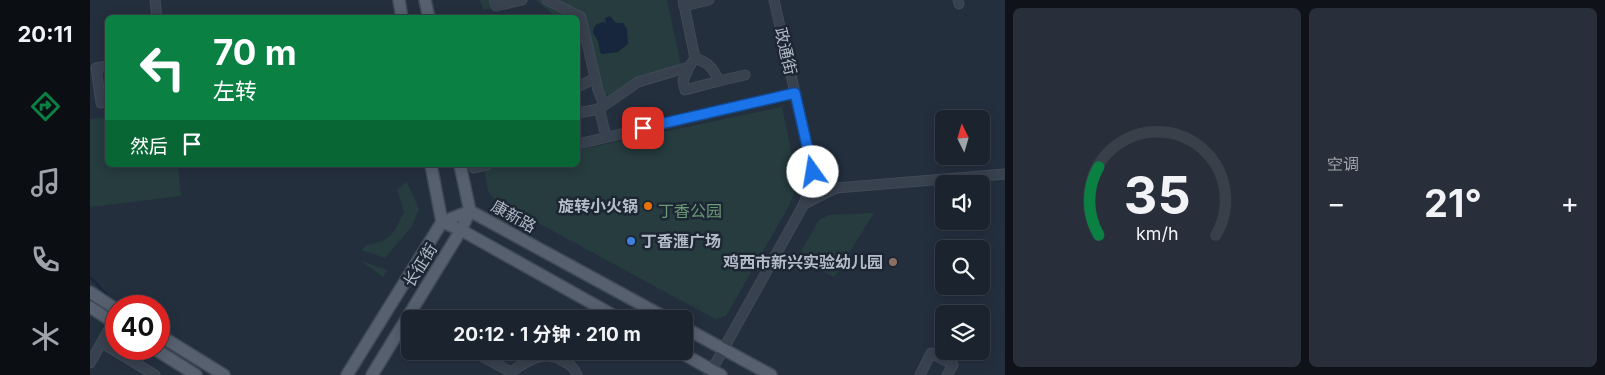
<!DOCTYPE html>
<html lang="zh">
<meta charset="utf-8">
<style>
:root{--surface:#1b232e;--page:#282f3a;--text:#f1f3f6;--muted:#a0a4aa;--line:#39404a;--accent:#0b8043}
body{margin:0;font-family:Inter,"Noto Sans SC",sans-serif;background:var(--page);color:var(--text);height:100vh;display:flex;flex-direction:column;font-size:19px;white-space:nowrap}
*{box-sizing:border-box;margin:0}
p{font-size:16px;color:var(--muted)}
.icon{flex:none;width:28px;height:28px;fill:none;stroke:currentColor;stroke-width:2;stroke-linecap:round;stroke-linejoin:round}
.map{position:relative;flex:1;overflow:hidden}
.sheet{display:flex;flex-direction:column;gap:8px;padding:8px;background:#0f1319;width:600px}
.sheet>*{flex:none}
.banner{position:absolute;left:15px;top:15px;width:475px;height:152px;border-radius:8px;box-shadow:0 2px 12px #0003,0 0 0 1px var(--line);background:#0b8043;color:#fff;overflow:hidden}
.needle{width:32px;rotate:355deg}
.tools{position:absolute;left:845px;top:110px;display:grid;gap:10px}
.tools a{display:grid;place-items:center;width:55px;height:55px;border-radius:8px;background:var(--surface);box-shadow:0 2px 12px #0003,0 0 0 1px var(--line);font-size:25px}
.speed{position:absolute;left:15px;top:295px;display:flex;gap:10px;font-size:25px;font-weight:700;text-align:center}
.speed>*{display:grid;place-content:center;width:65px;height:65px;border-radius:50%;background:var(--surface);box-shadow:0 2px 12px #0003,0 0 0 1px var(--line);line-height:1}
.speed .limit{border:8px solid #d22;background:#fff;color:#111}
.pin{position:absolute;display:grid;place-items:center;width:42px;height:42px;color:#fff;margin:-21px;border-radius:10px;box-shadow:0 2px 8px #0006}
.me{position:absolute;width:55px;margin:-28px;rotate:347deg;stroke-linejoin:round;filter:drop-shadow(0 0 4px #0008)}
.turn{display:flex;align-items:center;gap:18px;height:105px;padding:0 25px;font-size:22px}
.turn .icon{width:65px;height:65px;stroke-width:2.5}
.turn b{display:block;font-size:35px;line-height:42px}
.then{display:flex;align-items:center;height:48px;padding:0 25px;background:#0003;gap:10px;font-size:19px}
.big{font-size:38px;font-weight:700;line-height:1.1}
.sheet .widget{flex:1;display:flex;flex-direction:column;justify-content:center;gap:8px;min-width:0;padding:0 18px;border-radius:8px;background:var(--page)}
.sheet .dial{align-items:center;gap:0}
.dial svg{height:130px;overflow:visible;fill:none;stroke:var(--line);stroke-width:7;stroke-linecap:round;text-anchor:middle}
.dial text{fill:var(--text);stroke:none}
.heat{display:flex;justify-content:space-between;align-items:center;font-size:28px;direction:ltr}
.sheet .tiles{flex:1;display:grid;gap:8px;grid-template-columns:repeat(2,1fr)}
.trip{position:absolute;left:311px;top:310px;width:292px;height:50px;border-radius:8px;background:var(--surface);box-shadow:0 2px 12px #0003,0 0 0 1px var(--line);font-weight:700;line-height:50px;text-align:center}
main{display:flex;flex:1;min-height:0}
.menu{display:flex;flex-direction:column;width:90px;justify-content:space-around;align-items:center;background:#0b0e12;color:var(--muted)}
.menu .icon{width:35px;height:35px}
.menu .active{color:var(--accent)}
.menu b{font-size:22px;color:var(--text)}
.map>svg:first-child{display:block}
</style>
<main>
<nav class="menu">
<b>20:11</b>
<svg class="icon active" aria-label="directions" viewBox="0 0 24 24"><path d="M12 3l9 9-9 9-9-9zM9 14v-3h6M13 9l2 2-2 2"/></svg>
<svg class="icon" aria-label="music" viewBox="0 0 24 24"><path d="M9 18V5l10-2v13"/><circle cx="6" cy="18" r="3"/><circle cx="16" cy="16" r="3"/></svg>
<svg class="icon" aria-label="phone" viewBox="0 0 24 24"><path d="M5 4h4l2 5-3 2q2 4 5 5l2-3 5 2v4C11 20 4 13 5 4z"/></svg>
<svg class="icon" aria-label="climate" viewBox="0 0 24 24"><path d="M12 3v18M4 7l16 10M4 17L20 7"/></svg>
</nav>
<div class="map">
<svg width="915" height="375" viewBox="0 0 915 375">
<rect width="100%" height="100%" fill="#242f3e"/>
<g fill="#263c3f">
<path d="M 390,0 L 441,0 L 393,10 Z"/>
<path d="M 446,0 L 577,0 L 591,65 L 544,79 L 519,96 L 510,91 L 488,27 L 488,18 L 466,17 Z"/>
<path d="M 692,107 L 707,178 L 707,184 L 700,204 L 636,316 L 625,319 L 404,199 L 398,191 L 394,169 L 415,165 L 488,165 L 488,150 Z"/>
<path d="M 17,117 L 18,165 L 88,165 L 91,196 L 0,207 L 0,119 Z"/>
<path d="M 317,182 L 329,209 L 322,226 L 295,258 L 272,250 L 276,245 C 302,241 303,234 314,212 L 307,190 Z"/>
<path d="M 784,213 L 744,277 L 707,258 L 729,220 L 739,215 Z"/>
<path d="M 271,261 L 297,270 L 293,277 Z"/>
</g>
<path fill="#17263c" d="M 520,16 L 526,23 L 533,23 L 537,29 L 538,44 L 528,52 L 512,54 L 510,52 L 508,41 L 503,33 L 504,27 L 507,24 L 514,22 L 516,24 L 515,18 Z"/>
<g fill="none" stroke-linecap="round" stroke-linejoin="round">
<path stroke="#17263c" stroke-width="2.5" d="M 0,277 L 20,298"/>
<defs>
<g id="minor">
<path d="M 65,0 L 67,18"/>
<path d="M 404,0 L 406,6 L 432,0"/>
<path d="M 457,0 L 491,17 L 508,90 L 514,105"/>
<path d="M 868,0 L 869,4"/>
<path d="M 594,6 L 619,0"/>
<path d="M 605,58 C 619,63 623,68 629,81 L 655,75"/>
<path d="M 599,67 L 593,81 L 595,90 L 629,81"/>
<path d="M 488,87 L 505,78"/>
<path d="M 11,103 L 6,68 L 18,66"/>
<path d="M 509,108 L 515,132"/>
<path d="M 488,113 L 509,109 L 548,82 L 599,67 L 605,58 L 593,0"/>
<path d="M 488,144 L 705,93"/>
<path d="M 384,168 L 397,165"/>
<path d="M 723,172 L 746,188 L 915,174"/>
<path d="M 714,204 L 746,188"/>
<path d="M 12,343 L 65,375"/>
<path d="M 382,351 L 421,372"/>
<path d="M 0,363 L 26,317"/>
<path d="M 421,375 L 421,372 C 437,361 454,349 473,361 C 480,365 484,367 487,375"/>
<path d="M 619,375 L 714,204 L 723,172 L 684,0"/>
<path d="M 830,375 L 841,353 L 863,365 L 857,375"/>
</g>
<g id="major">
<path d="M 309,0 L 312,18"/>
<path d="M 335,0 L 339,18"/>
<path d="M 352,222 L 380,211 L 578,319"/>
<path d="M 352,222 L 371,230 L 530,319"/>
<path d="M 0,292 L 26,309"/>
<path d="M 0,307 L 26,324"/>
<path d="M 595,328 L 681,375"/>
<path d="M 69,335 L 134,375"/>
<path d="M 65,349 L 106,375"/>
<path d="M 588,351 L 631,375"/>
<path d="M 257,375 L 352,222 L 341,165"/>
<path d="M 282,375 L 371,230 L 380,211 L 370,165"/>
</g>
</defs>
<use href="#minor" stroke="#414a57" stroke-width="11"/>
<use href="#major" stroke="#414a57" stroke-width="14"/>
<use href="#minor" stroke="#38414e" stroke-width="9"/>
<use href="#major" stroke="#56606e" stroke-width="11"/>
</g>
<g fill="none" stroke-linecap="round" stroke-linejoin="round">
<defs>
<path id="route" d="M 553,128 L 705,93 L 723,172"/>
</defs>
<use href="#route" stroke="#114b97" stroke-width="12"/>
<use href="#route" stroke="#1a73e8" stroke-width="9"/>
</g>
<circle fill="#e8710a" stroke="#1d2633" stroke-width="2" cx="558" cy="206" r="5"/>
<circle fill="#3f7fe0" stroke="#1d2633" stroke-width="2" cx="541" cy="241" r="5"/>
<circle fill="#8d6e63" stroke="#1d2633" stroke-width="2" cx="803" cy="262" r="5"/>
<g text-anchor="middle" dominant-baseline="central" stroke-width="5" stroke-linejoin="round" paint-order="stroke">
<g font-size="16" fill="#b4bcc9" stroke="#1d2633">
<text transform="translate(696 51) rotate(77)">政通街</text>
<text transform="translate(424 216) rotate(29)">康新路</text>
<text transform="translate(330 265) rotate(-58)">长征街</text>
</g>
<g font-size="16" font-weight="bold" fill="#b4bcc9" stroke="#1d2633" text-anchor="end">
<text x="548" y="206">旋转小火锅</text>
<text x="551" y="241" text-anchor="start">丁香滙广场</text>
<text x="793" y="262">鸡西市新兴实验幼儿园</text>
</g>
<g font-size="16" fill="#6b9a76" stroke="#1d2633">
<text x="600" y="211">丁香公园</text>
</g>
</g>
</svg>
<div class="tools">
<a><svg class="needle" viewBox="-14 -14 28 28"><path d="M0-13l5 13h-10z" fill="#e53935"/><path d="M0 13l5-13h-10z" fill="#a0a4aa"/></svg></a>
<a><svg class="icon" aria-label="sound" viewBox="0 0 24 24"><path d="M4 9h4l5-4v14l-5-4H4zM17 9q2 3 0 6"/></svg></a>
<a><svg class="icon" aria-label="search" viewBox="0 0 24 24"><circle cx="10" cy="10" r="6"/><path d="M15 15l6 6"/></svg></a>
<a><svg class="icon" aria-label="layers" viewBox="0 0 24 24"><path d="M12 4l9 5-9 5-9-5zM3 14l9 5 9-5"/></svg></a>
</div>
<div class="speed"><div class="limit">40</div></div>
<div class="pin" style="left:553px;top:128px;background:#d93025"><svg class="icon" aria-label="arrive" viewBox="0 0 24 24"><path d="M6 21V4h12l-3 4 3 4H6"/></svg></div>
<svg class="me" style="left:723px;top:172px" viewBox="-20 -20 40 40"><circle r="19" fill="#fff"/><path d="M0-13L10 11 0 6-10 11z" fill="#1a73e8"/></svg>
<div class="trip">20:12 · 1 分钟 · 210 m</div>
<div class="banner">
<div class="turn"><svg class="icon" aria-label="left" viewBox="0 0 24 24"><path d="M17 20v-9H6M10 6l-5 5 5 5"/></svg><div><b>70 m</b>左转</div></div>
<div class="then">然后<svg class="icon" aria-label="arrive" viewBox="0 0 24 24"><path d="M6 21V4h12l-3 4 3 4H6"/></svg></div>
</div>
</div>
<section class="sheet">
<div class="tiles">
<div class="widget dial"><svg viewBox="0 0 100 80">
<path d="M14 69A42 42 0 1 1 86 69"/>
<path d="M14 69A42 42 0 0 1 14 27" stroke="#0b8043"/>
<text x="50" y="56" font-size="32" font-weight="700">35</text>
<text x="50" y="72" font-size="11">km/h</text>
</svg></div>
<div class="widget"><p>空调</p>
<div class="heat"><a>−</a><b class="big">21°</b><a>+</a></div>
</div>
</div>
</section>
</main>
